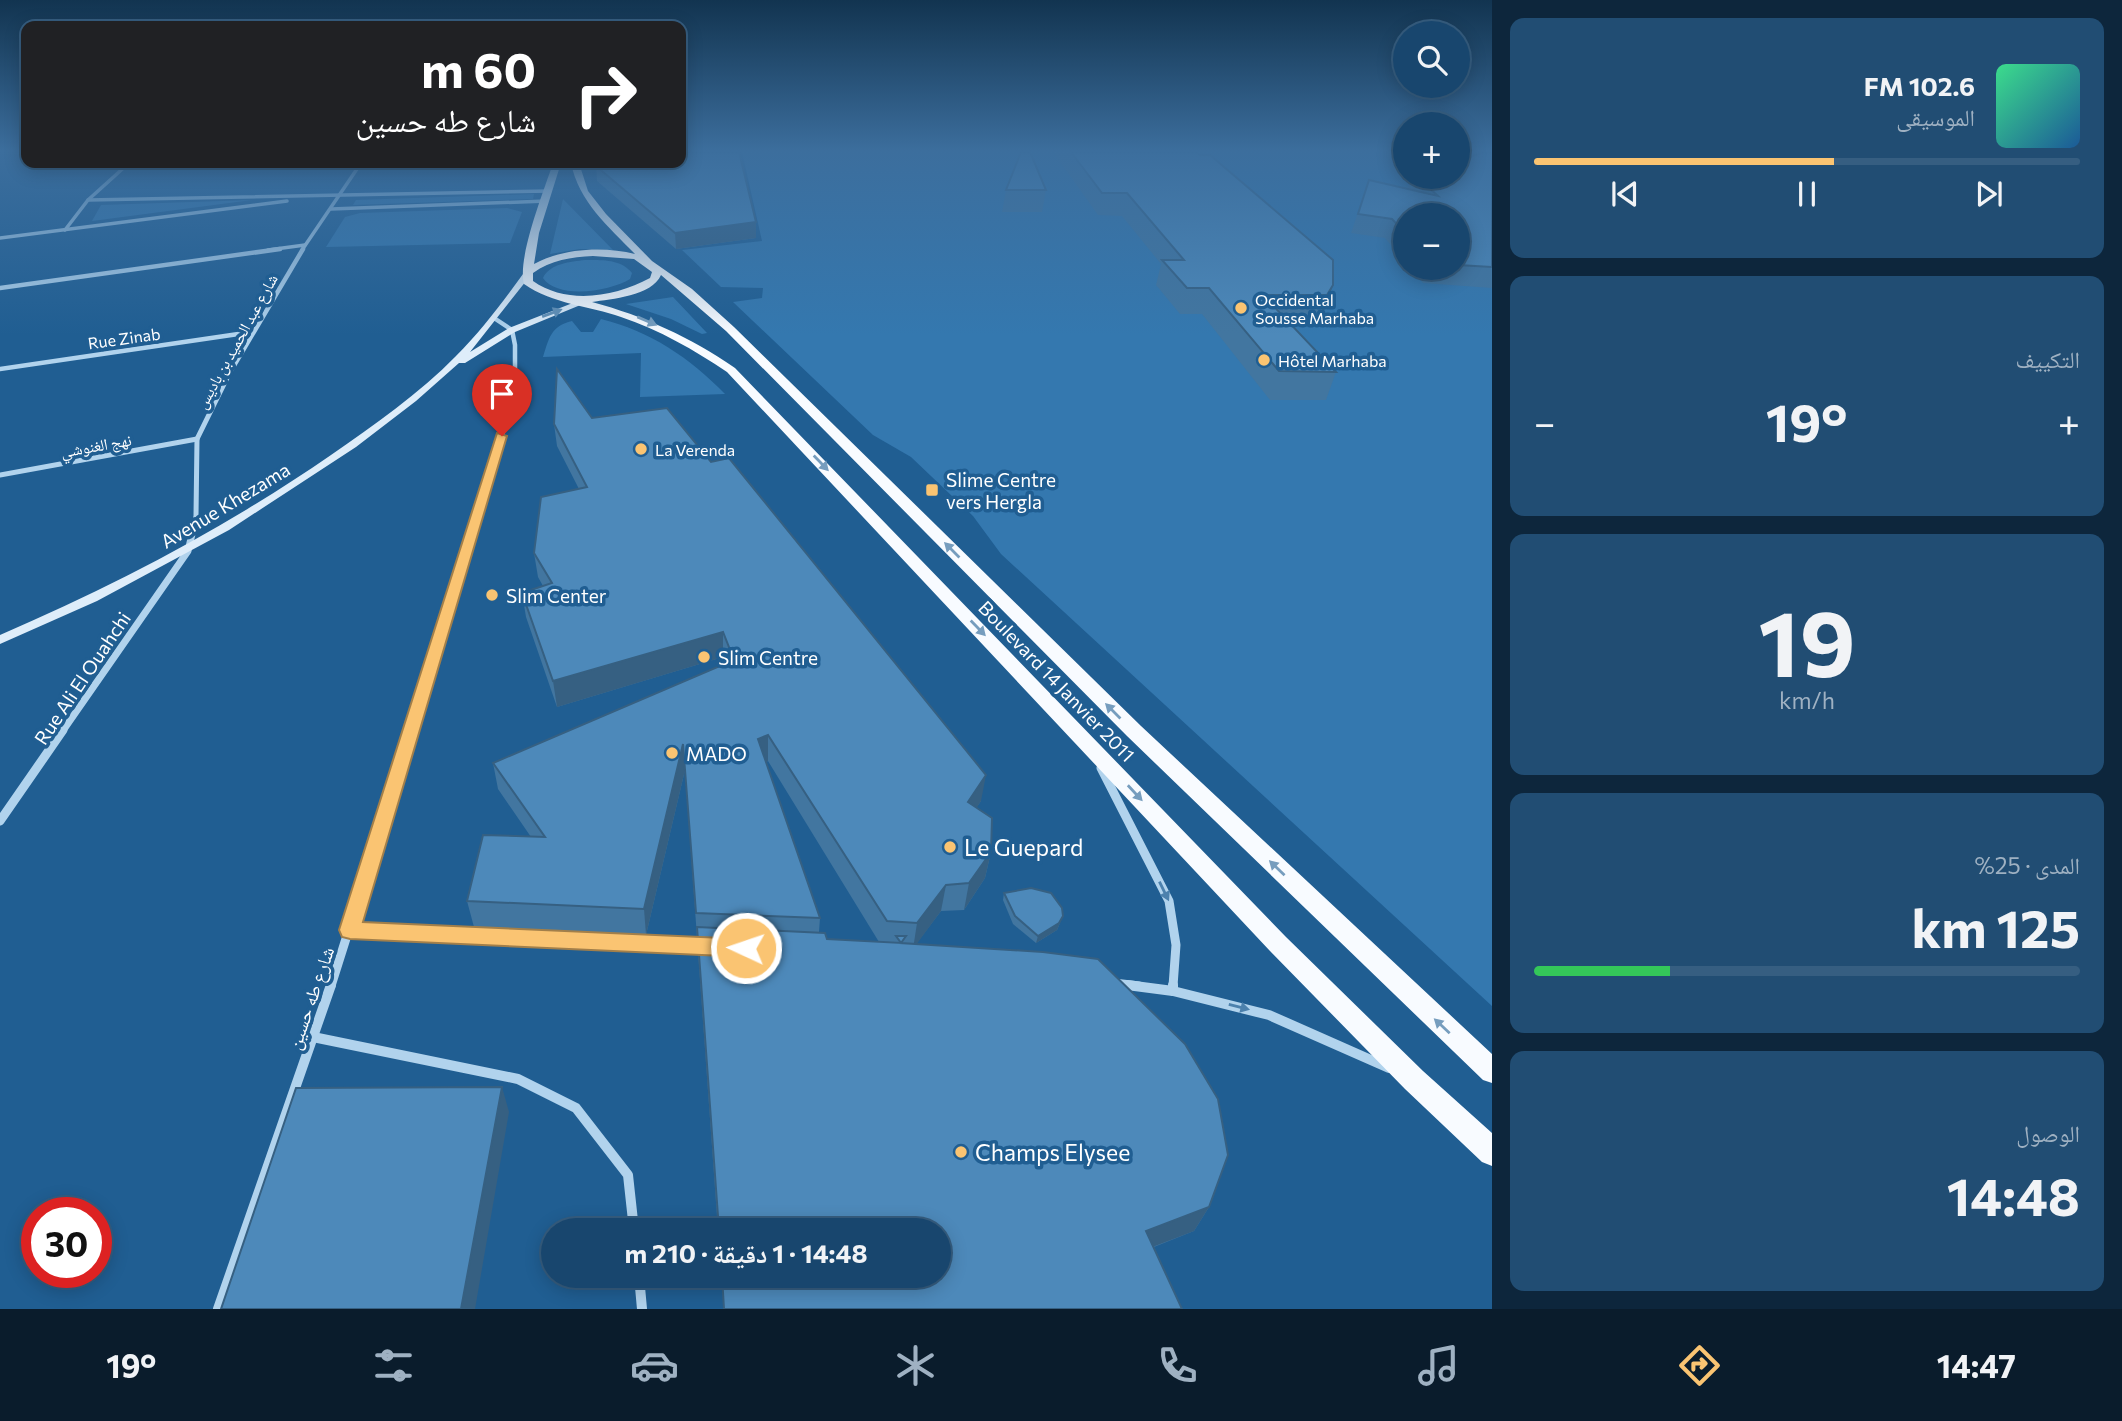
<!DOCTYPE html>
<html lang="ar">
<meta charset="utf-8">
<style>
:root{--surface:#18466e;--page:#214d73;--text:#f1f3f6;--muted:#9fb1c2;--line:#365e81;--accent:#fac472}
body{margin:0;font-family:Commissioner,"Noto Naskh Arabic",sans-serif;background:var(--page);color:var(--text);direction:rtl;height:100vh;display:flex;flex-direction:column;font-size:26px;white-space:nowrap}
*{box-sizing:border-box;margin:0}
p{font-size:23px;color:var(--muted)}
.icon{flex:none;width:38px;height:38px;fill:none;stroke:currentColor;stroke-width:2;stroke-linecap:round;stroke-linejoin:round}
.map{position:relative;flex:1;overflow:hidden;direction:ltr}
.panel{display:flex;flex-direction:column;gap:18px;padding:18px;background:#0d263c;width:630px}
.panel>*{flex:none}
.hud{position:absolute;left:21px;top:21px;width:665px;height:147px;border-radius:14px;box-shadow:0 4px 18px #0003,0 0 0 2px var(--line);direction:rtl;background:#202124;color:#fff;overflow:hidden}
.buttons{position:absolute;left:1393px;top:21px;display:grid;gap:14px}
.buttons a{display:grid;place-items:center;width:77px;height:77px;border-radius:50%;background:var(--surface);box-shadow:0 4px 18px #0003,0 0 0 2px var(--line);font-size:35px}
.speed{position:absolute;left:21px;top:1197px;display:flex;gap:14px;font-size:35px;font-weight:700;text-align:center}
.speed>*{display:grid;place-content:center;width:91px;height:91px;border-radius:50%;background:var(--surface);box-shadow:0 4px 18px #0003,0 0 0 2px var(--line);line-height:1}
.speed .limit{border:10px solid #d22;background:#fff;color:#111}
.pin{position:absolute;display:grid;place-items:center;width:60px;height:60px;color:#fff;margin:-72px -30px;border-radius:50% 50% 50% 0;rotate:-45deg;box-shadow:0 0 7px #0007}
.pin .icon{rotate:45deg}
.me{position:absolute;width:77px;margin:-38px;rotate:273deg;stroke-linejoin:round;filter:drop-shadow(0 0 5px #0008)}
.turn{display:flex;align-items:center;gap:24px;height:147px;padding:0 35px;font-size:32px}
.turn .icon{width:91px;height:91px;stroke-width:2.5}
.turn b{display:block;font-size:49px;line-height:60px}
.big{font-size:52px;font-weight:700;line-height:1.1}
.panel .widget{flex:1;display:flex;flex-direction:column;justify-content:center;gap:10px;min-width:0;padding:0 24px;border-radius:14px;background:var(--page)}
.panel .dial{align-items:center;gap:0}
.dial b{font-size:91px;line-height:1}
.song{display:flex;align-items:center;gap:21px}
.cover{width:84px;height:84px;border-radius:10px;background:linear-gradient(135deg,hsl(150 70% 55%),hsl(210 70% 35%))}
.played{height:7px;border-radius:4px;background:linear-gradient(90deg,var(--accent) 55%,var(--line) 55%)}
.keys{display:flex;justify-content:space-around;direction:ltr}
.heat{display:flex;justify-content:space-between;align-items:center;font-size:38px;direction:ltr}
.charge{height:10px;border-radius:5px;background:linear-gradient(90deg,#34c759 25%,var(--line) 0)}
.trip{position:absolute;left:541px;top:1218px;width:410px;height:70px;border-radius:35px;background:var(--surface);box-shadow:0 4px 18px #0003,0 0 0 2px var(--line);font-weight:700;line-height:70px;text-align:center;direction:rtl}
.tab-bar{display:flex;height:112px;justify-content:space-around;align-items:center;background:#0a1c2c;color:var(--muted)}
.tab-bar .icon{width:49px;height:49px}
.tab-bar .current{color:var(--accent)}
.tab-bar b{font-size:32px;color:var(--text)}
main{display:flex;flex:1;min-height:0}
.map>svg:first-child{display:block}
</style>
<main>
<section class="panel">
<div class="widget">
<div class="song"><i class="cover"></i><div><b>102.6 FM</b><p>الموسيقى</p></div></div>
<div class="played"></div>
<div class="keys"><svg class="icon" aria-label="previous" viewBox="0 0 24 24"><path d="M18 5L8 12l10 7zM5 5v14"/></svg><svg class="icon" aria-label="pause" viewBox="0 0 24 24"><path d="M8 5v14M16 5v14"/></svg><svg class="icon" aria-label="next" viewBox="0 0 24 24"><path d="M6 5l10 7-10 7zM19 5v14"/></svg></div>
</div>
<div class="widget"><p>التكييف</p>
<div class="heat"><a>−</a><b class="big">19°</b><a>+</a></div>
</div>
<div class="widget dial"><b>19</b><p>km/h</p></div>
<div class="widget"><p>المدى · 25%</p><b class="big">125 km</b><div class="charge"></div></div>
<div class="widget"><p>الوصول</p><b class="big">14:48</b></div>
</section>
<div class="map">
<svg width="1492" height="1309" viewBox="0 0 1492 1309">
<rect width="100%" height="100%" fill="#205e92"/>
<g fill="#3478af" fill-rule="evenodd">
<path d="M 742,152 L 1405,152 L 1405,177 L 1458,177 L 1458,152 L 1492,152 L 1492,1006 L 1001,554 L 973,516 L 911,457 L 873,435 L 733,302 L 762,298 L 763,288 L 721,287 L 682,250 L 762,241 ZM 1405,215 L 1458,215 L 1458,268 L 1405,268 Z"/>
<path d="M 534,194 L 533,199 L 353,205 L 356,200 Z"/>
<path d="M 563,199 L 613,250 L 580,249 L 550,254 Z"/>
<path d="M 252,200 L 92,221 L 101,205 Z"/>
<path d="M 507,208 L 522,212 L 510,243 L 326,247 L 345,217 L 360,213 Z"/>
<path d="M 585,260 C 602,260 621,259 632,273 L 630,279 C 611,291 558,300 543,278 C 550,263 571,262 585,260 Z"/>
<path d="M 673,297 L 707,333 L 702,334 L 671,319 L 626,304 Z"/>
<path d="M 601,319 C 650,331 690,358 725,394 L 640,397 L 641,353 L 543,357 C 549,338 551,326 572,321 L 581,332 L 593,332 Z"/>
</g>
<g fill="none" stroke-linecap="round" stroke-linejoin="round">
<g stroke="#b1d3ed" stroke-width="3.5">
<path d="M 88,200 L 549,191"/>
<path d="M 331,209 L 546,201"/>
<path d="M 65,230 L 88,200 L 129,163"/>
<path d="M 0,238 L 287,201"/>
<path d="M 268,250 L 305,245"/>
<path d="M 302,250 L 361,163"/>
</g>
<g stroke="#b1d3ed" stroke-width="4.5">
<path d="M 0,288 L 280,249"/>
<path d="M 494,318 L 512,330 L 515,345 L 515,374"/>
<path d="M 0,369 L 252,332"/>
<path d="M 229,374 L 303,249"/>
</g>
<g stroke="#b1d3ed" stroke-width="5">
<path d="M 0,475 L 197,439"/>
<path d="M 192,532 L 196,516 L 197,439 L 230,372"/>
<path d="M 473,532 L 499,449 L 516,372"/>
</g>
<g stroke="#b1d3ed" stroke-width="7">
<path d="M 62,732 L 188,551 L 193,530"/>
<path d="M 412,732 L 474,530"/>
</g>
<g stroke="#b1d3ed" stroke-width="9">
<path d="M 1101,768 L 1169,901 L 1176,945 L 1173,986"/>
<path d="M 0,821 L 63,730"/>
<path d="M 350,931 L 706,946"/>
<path d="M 1114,983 L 1139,986"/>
<path d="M 331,986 L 412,730"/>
</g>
<g stroke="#b1d3ed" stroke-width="10">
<path d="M 1127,985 L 1173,991 L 1269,1015 L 1389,1068"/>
<path d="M 1173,991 L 1173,985"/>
<path d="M 313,1037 L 518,1079 L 576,1108 L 628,1175 L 634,1230"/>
<path d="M 639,1276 L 642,1309"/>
<path d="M 218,1309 L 331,985"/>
</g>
<path fill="#deedfa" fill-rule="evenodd" d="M 523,274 L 530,276 L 470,352 L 509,328 L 588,297 L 595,299 L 515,332 L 465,363 L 459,363 L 416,401 L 356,447 L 229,530 L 97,601 L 0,644 L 0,635 C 116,585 227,527 331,455 C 374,425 419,394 456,356 C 481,331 502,303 523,274 Z"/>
<path fill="#f8fbff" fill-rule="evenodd" d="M 553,163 L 561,163 L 539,233 L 534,264 C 563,248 604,246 635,254 C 608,226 579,202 571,163 L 579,163 L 588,191 L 606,214 L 652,261 L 692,289 L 734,327 L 1141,726 L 1492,1054 L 1492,1083 L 1483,1080 L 1127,736 L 726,331 L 661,275 C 652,296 611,299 592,302 C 644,316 690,337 735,368 L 1286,937 L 1423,1071 L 1492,1133 L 1492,1166 L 1482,1162 L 1405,1089 L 1270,951 L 727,372 C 694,350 660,330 621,317 C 590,306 552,304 524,284 C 517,257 544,191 553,163 ZM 593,256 L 634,259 L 652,272 L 650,278 C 615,297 567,305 533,281 L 533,273 C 551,260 571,257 593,256 Z"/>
</g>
<g fill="#4276a0" fill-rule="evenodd">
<path d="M 1053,152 L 1196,152 L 1333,260 L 1324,311 L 1318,322 L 1288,321 L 1336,372 L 1326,400 L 1270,400 L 1202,314 L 1180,314 L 1156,285 L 1161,264 L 1122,216 L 1098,215 Z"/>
<path d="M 1492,152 L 1492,288 L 1423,283 L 1410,268 L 1458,268 L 1458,215 L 1405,215 L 1405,262 L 1385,238 L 1351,233 L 1369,180 L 1407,189 L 1412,177 L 1458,177 Z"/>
<path d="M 596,163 L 756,222 L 756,238 L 676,249 L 597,181 Z"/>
<path d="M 1006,190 L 1046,190 L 1042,212 L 1002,212 Z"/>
<path d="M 592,418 L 981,801 L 976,808 L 991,852 L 985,878 L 964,910 L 941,911 L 916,944 L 1209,1207 L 1194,1231 L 1154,1247 L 1182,1309 L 724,1309 L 721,1276 L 938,1276 L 938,1230 L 718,1230 L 685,770 L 646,935 L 474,927 L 467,901 L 531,837 L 498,789 L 493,763 L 726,664 L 723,657 L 557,707 L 526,617 L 522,593 L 543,586 L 538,577 L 534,553 L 579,489 L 557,446 L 554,424 ZM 768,761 L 879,942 L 827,939 L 819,932 L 820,918 L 766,762 Z"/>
<path d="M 1004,893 L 1060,923 L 1057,930 L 1036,943 L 1013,924 L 1003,900 Z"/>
</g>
<g fill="#366082">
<path d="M 756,222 L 756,238 L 676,249 L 675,233 Z"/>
<path d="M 1333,285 L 1324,311 L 1318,322 L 1327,295 Z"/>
<path d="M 723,632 L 723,657 L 557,707 L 553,681 Z"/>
<path d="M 768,735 L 768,761 L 758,765 L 758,739 Z"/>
<path d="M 683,744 L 685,770 L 646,935 L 644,909 Z"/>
<path d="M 986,775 L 981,801 L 963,829 L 968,802 Z"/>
<path d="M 991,852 L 985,878 L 964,910 L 969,883 Z"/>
<path d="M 946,885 L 941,911 L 913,949 L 917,923 Z"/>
<path d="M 1063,916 L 1057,930 L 1036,943 L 1038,936 Z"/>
<path d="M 502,1087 L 509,1112 L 475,1309 L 461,1309 Z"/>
<path d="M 1209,1207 L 1194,1231 L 1134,1254 L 1146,1231 Z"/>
</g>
<g fill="#4d89ba" stroke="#366082" stroke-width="2">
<path d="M 681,152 L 739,152 L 756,222 L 675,233 L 596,166 L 596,163 L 681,163 Z"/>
<path d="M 1021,152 L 1030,152 L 1046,190 L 1006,190 Z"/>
<path d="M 1071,152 L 1196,152 L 1200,155 L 1210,155 L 1333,260 L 1333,285 L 1327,295 L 1263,295 L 1336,372 L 1279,371 L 1209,288 L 1187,288 L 1162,260 L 1184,260 L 1127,193 L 1102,193 Z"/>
<path d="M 1484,152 L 1492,152 L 1492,267 L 1458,265 L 1458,215 L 1405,215 L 1405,233 L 1392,219 L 1358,214 L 1369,180 L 1438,196 L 1417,177 L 1458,177 L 1458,161 Z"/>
<path d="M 557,369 L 592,418 L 667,408 L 711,462 L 729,458 L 986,775 L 968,802 L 992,818 L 991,852 L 969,883 L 946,885 L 917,923 L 887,921 L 768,735 L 758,739 L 820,918 L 696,913 L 683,744 L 644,909 L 467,901 L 483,835 L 545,837 L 493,763 L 734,660 L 723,632 L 553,681 L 522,593 L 552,583 L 534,553 L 541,497 L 587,487 L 554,424 Z"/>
<path d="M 1031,888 L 1051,893 L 1062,908 L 1063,916 L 1059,923 L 1038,936 L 1015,916 L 1004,893 Z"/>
<path d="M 697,927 L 825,933 L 827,939 L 901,943 L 896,936 L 906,936 L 901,943 L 1043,952 L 1098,959 L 1185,1044 L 1218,1099 L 1228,1155 L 1209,1207 L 1146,1231 L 1182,1309 L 724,1309 L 722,1276 L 938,1276 L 938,1230 L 719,1230 Z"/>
<path d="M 502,1087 L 461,1309 L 221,1309 L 296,1088 Z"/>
</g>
<defs><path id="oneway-solid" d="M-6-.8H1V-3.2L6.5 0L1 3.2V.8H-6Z" transform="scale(1.75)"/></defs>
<use fill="#6290b6" href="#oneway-solid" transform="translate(552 313) rotate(-20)"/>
<g fill="#769dbe">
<use href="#oneway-solid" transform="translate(647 321) rotate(23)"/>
<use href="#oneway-solid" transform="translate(821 463) rotate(46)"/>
<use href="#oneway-solid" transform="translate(952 550) rotate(-135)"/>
<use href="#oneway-solid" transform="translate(978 628) rotate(46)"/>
<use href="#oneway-solid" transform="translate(1113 711) rotate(-135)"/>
<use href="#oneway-solid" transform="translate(1135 793) rotate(47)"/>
<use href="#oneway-solid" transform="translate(1277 868) rotate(-136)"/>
<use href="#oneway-solid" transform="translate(1442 1026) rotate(-137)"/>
</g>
<g fill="#4c81ad">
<use href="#oneway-solid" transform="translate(1164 891) rotate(64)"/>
<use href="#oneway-solid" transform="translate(1239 1007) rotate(14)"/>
</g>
<linearGradient id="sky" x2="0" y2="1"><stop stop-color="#123450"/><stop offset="0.45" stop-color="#3c6e9d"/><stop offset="1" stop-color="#3c6e9d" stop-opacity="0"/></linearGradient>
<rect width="1492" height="335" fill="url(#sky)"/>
<path fill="#fac472" stroke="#a27f4a" stroke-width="2" d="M 497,433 L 507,436 L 363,922 L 746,939 L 754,941 L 757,948 L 754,954 L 746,957 L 350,939 L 342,937 L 339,930 Z"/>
<g fill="#fac472" stroke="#205e92" stroke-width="2.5">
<circle cx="1241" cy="308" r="7"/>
<circle cx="1264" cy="360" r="7"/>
<circle cx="641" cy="449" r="7"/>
<rect x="925" y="483" width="14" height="14" rx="3.5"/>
<circle cx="492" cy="595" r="7"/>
<circle cx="704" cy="657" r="7"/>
<circle cx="672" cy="753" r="7"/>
<circle cx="950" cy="847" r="7"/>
<circle cx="961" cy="1152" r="7"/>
</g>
<g text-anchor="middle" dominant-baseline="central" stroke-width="7" stroke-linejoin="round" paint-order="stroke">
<g font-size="16" fill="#fff" stroke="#205e92" text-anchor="start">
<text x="1255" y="299">Occidental<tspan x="1255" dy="18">Sousse Marhaba</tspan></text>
<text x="1278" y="360">Hôtel Marhaba</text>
<text x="655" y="449">La Verenda</text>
</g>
<g font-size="16" fill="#fff" stroke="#205e92">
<text transform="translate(124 338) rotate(-8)">Rue Zinab</text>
<text transform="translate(236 341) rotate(-61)">شارع عبد الحميد بن باديس</text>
<text transform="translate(96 445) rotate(-10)">نهج الغنوشي</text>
</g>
<g font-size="19" fill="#fff" stroke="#205e92" text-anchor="start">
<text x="946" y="479">Slime Centre<tspan x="946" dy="22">vers Hergla</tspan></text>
<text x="506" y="595">Slim Center</text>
<text x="718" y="657">Slim Centre</text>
<text x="686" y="753">MADO</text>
</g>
<g font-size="19" fill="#fff" stroke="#205e92">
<text transform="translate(225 505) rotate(-31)">Avenue Khezama</text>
<text transform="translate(82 678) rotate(-56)">Rue Ali El Ouahchi</text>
<text transform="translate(1057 681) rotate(46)">Boulevard 14 Janvier 2011</text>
<text transform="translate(310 998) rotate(-71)">شارع طه حسين</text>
</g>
<g font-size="23" fill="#fff" stroke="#205e92" text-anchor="start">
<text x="964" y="847">Le Guepard</text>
<text x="975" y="1152">Champs Elysee</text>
</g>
</g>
</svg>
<div class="buttons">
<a><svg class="icon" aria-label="search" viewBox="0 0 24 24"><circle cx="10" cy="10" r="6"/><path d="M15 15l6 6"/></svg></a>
<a>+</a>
<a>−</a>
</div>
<div class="speed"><div class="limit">30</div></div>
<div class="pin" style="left:502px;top:436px;background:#d93025"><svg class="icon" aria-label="arrive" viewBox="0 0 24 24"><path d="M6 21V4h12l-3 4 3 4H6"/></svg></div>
<svg class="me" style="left:746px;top:948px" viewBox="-20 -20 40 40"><circle r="17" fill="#fac472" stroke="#fff" stroke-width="3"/><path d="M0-11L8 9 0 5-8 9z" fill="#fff"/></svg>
<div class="trip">14:48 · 1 دقيقة · 210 m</div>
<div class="hud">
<div class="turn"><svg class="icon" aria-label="right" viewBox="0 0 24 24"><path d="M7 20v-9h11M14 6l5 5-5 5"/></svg><div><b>60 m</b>شارع طه حسين</div></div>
</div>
</div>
</main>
<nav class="tab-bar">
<b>14:47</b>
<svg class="icon current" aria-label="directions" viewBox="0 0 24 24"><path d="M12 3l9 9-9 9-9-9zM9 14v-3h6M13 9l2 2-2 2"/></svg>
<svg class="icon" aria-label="music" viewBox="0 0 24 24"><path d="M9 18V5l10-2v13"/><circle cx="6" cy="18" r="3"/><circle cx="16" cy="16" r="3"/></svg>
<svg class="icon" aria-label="phone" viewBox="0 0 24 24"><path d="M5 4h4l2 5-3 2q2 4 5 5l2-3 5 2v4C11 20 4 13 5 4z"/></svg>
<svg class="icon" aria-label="climate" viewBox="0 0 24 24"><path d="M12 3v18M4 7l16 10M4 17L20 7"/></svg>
<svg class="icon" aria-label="car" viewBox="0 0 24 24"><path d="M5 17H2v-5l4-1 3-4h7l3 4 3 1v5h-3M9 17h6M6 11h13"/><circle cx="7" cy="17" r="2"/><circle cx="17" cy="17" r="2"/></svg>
<svg class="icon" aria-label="filters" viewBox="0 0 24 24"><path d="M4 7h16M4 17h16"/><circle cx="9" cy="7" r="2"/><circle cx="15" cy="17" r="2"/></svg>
<b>19°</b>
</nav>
